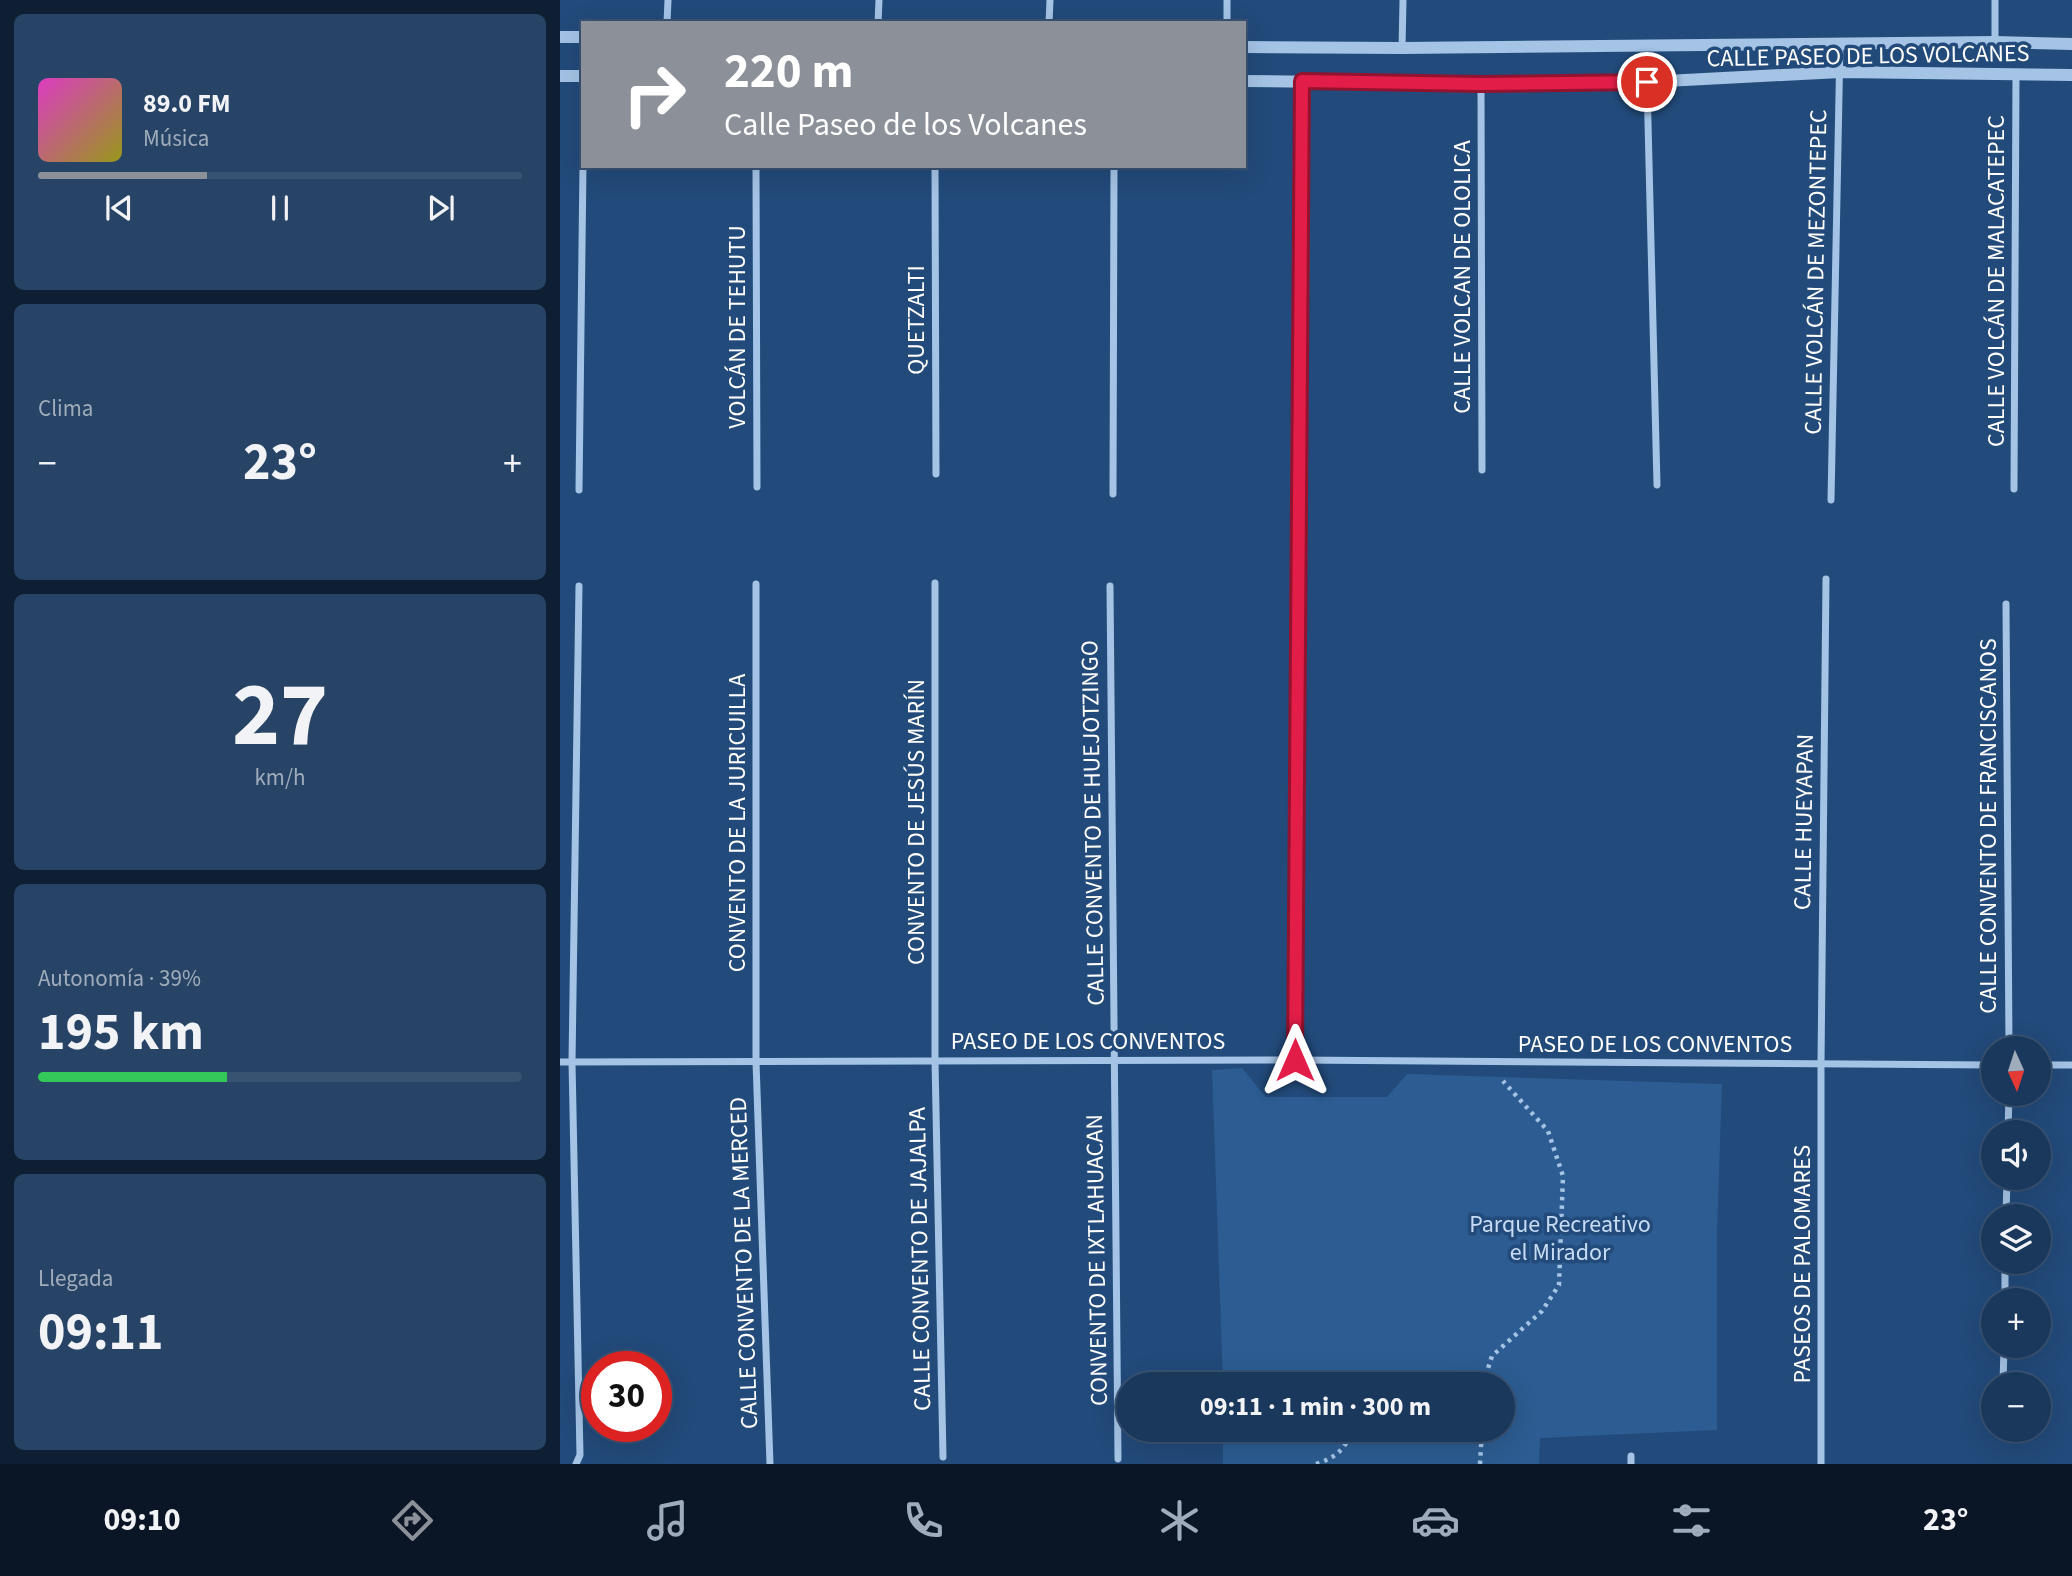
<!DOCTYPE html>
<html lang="es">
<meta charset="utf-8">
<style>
:root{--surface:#1a385c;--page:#274365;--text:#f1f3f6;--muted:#9facbb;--line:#385272;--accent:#8c9099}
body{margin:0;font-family:"Source Sans 3",sans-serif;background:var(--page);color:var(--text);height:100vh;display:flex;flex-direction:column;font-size:26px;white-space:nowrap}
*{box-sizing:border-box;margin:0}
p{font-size:23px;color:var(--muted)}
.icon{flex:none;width:38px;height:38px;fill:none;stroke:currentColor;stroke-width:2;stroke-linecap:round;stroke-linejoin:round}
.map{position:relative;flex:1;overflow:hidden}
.sheet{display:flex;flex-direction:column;gap:14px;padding:14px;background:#0e1f33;width:560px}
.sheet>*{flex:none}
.hud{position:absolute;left:21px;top:21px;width:665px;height:147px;border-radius:0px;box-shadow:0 7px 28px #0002,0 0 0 2px var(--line);background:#8c9099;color:#fff;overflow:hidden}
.needle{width:46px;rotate:177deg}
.tools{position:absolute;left:1421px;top:1036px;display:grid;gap:14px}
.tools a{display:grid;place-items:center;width:70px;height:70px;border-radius:50%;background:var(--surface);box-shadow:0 7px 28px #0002,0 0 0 2px var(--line);font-size:35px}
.speed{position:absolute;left:21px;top:1351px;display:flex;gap:14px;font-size:35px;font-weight:700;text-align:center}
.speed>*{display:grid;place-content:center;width:91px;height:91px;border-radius:50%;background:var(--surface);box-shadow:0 7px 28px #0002,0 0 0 2px var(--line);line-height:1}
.speed .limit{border:10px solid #d22;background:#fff;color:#111}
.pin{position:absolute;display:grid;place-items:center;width:60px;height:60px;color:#fff;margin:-30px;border:4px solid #fff;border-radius:50%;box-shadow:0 2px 7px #0007}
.me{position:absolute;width:77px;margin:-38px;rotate:0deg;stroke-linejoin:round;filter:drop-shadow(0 0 5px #0008)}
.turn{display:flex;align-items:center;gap:24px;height:147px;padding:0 28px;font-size:32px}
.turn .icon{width:91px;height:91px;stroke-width:2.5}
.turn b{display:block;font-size:49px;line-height:60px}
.big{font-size:52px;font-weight:700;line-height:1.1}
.sheet .widget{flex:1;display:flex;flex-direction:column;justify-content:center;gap:10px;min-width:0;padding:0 24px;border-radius:10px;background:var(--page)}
.sheet .dial{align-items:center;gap:0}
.dial b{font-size:91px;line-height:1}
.song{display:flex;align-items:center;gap:21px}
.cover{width:84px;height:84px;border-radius:10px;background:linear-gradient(135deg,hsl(310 70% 55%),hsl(60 70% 35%))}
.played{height:7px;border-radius:4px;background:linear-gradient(90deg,var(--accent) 35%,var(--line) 35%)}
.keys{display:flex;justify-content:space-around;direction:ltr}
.heat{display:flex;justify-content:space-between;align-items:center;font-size:38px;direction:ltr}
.charge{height:10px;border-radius:5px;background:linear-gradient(90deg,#34c759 39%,var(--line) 0)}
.trip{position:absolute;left:556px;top:1372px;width:399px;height:70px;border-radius:35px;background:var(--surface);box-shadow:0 7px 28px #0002,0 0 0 2px var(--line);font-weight:700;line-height:70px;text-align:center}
.tab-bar{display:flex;height:112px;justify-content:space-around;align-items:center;background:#0a1625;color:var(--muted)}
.tab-bar .icon{width:49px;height:49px}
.tab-bar .on{color:var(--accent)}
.tab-bar b{font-size:32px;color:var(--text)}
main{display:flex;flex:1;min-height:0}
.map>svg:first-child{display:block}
</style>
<main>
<section class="sheet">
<div class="widget">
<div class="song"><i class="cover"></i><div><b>89.0 FM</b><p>Música</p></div></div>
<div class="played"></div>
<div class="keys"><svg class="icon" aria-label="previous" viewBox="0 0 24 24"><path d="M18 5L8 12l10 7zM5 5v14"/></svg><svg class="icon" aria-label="pause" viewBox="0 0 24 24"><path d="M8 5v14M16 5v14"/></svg><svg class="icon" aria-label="next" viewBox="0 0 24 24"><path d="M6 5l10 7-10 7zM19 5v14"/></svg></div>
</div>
<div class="widget"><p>Clima</p>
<div class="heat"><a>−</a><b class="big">23°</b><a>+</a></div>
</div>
<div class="widget dial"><b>27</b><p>km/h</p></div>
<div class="widget"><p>Autonomía · 39%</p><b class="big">195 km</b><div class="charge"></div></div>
<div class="widget"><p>Llegada</p><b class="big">09:11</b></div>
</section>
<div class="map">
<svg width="1512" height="1464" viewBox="0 0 1512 1464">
<rect width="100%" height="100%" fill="#224a7a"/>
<path fill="#2c5c91" d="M 682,1068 L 706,1097 L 827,1097 L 847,1074 L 1162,1084 L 1157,1234 L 1157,1430 L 980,1438 L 979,1464 L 663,1464 L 663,1430 L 943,1430 L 943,1384 L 663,1384 L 652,1070 Z"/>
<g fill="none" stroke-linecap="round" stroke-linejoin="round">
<g stroke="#a4c3e5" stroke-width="4.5" stroke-dasharray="3.5 5" stroke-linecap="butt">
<path d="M 923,1384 L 932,1356 L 982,1311 L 999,1285 L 1003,1176 L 988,1131 L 943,1081"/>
<path d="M 756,1464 C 775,1458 786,1449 792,1430"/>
<path d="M 920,1464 L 922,1430"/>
</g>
<g stroke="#a4c3e5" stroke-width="7">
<path d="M 667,0 L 667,23"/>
<path d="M 107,23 L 108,0"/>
<path d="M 318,23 L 319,0"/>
<path d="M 489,23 L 490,0"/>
<path d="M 1435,42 L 1435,0"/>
<path d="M 842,48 L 843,0"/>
<path d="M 1087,82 L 1097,485"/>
<path d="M 921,84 L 922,470"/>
<path d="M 196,166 L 197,487"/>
<path d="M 375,166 L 376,474"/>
<path d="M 1454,489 L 1456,74"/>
<path d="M 19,490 L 23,166"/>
<path d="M 553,494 L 554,166"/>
<path d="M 1271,500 L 1280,44"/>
<path d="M 375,583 L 375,1061 L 383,1457"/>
<path d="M 196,584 L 196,1062 L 210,1464"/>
<path d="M 550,586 L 558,1459"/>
<path d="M 1446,604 L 1449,1048"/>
<path d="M 735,1060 L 742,81"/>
<path d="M 0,1062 L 735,1060 L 1433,1065"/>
<path d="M 1479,1065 L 1512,1065"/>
<path d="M 1448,1132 L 1449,1094"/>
<path d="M 1446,1216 L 1447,1178"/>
<path d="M 1445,1300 L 1445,1262"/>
<path d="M 1443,1384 L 1444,1346"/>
<path d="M 1071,1456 L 1071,1464"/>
<path d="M 16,1464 L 20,1455 L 12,1062 L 19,586"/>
<path d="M 1261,1464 L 1261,1064 L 1266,579"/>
</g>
<g stroke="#a4c3e5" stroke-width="12">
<path d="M 0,37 L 23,37"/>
<path d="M 684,47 L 842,48 L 1435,42 L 1512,44"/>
<path d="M 0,76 L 23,76"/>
<path d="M 684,81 L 921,84 L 1087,82 L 1280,72 L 1512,75"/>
</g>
</g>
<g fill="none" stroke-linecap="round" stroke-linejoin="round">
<defs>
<path id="route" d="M 735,1060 L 742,81 L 921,84 L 1087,82"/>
</defs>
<use href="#route" stroke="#92132f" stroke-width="18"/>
<use href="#route" stroke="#e11d48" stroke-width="12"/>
</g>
<g text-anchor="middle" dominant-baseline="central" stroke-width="7" stroke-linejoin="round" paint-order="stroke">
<g font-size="24" fill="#fff" stroke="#224a7a">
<text transform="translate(1308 56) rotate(-1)">CALLE PASEO DE LOS VOLCANES</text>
<text transform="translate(1256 272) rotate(-89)">CALLE VOLCÁN DE MEZONTEPEC</text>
<text transform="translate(902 277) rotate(-90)">CALLE VOLCAN DE OLOLICA</text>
<text transform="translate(1436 281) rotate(-90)">CALLE VOLCÁN DE MALACATEPEC</text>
<text transform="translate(356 320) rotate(-90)">QUETZALTI</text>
<text transform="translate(177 327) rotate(-90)">VOLCÁN DE TEHUTU</text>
<text transform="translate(356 822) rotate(-90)">CONVENTO DE JESÚS MARÍN</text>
<text transform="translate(1244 822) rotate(-89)">CALLE HUEYAPAN</text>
<text transform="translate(177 823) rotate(-90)">CONVENTO DE LA JURICUILLA</text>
<text transform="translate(533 823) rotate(-91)">CALLE CONVENTO DE HUEJOTZINGO</text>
<text transform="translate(1428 826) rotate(-90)">CALLE CONVENTO DE FRANCISCANOS</text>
<text x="528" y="1041">PASEO DE LOS CONVENTOS</text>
<text x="1095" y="1044">PASEO DE LOS CONVENTOS</text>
<text transform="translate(360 1259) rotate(-91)">CALLE CONVENTO DE JAJALPA</text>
<text transform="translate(537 1260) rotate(-91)">CONVENTO DE IXTLAHUACAN</text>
<text transform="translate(184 1263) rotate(-92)">CALLE CONVENTO DE LA MERCED</text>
<text transform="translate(1242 1264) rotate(-90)">PASEOS DE PALOMARES</text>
</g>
<g font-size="24" fill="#c7dcf4" stroke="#224a7a">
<text x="1000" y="1224">Parque Recreativo<tspan x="1000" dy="28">el Mirador</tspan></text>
</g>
</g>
</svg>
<div class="tools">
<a><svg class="needle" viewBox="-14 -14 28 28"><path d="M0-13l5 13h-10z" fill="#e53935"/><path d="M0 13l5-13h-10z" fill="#9facbb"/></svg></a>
<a><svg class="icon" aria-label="sound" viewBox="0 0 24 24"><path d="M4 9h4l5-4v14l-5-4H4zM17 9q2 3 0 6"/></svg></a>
<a><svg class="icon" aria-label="layers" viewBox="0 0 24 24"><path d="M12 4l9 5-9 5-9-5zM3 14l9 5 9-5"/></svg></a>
<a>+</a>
<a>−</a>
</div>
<div class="speed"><div class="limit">30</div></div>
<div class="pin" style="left:1087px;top:82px;background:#d93025"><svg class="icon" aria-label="arrive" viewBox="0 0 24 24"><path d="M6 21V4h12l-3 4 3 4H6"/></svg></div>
<svg class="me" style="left:735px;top:1060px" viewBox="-20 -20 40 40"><path d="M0-17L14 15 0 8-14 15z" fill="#e11d48" stroke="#fff" stroke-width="4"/></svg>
<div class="trip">09:11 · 1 min · 300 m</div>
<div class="hud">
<div class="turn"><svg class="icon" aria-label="right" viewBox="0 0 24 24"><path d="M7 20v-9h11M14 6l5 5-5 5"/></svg><div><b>220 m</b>Calle Paseo de los Volcanes</div></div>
</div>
</div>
</main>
<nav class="tab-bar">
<b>09:10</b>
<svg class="icon on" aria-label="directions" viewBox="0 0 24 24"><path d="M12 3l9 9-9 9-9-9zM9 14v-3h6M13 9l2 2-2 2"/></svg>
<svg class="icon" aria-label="music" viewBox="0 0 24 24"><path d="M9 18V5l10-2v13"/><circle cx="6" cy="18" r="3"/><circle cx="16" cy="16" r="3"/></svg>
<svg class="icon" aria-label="phone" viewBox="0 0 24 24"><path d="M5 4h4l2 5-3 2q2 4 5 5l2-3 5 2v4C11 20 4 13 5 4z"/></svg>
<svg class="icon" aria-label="climate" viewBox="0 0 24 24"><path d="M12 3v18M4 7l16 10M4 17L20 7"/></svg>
<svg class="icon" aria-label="car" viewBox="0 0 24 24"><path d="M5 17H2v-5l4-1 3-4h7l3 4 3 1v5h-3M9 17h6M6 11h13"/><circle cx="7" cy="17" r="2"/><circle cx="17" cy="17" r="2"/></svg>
<svg class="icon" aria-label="filters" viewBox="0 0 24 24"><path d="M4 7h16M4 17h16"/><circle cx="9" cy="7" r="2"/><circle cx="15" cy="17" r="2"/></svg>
<b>23°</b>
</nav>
